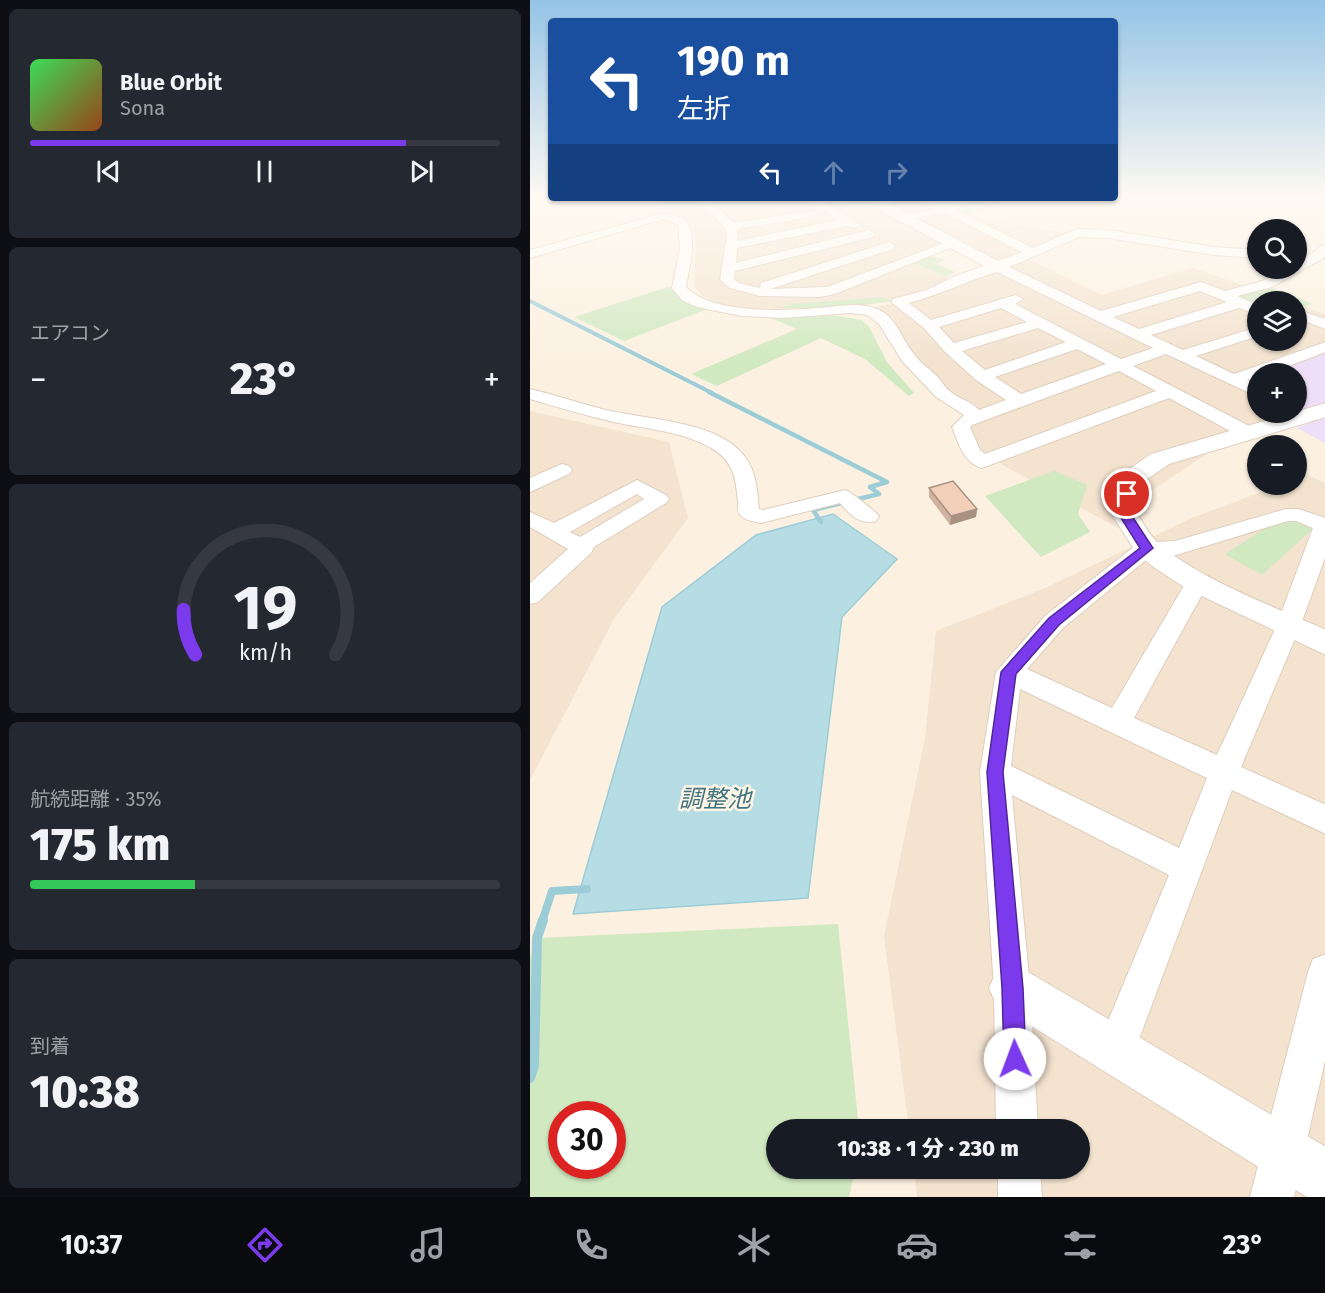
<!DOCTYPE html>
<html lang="ja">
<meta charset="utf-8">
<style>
:root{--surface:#171b24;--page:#242831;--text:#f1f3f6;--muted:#9ea1a6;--line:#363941;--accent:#7c3aed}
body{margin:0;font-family:"Fira Sans","Noto Sans JP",sans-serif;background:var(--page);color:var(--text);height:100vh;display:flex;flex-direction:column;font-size:22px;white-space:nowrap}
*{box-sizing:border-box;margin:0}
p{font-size:20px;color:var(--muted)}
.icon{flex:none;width:33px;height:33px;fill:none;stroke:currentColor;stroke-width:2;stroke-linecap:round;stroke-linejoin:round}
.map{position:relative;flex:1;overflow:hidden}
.sheet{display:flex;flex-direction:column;gap:9px;padding:9px;background:#0d0f14;width:530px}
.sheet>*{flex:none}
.top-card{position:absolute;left:18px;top:18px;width:570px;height:183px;border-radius:6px;box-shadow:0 2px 4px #0004;background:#1a4fa0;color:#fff;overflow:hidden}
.controls{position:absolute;left:717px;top:219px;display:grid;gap:12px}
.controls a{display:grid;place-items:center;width:60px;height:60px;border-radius:50%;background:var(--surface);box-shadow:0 2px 4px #0004;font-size:30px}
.speed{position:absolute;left:18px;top:1101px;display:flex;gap:12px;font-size:30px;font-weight:700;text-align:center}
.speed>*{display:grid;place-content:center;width:78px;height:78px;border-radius:50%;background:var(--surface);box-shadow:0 2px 4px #0004;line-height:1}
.speed .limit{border:9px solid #d22;background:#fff;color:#111}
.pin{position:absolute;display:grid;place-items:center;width:51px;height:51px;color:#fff;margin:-26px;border:3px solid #fff;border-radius:50%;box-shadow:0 2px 6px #0007}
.me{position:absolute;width:66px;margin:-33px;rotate:358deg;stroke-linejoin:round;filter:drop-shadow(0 0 4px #0008)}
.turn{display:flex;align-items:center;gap:21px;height:126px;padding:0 30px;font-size:27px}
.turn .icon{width:78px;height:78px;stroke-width:2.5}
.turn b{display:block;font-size:42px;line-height:51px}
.lanes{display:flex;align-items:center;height:57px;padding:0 30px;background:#0003;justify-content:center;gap:30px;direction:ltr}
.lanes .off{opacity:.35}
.big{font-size:45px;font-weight:800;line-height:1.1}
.sheet .card{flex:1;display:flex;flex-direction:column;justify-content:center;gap:9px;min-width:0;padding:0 21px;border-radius:9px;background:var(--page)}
.sheet .dial{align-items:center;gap:0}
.dial svg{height:156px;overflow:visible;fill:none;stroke:var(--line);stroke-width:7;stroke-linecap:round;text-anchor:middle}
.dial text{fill:var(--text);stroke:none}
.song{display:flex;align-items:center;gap:18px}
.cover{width:72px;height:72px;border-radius:9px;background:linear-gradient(135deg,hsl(130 70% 55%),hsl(20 70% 35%))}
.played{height:6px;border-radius:3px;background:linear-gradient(90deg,var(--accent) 80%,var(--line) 80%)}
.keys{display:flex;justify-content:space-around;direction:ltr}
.heat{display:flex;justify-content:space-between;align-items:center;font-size:33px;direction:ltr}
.charge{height:9px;border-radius:4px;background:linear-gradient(90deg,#34c759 35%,var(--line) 0)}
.trip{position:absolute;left:236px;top:1119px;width:324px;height:60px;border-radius:30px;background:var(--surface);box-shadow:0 2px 4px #0004;font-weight:800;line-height:60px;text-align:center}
.tabs{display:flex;height:96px;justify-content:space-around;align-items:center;background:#090b0e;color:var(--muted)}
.tabs .icon{width:42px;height:42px}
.tabs .active{color:var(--accent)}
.tabs b{font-size:27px;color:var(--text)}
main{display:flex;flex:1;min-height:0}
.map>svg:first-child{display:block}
</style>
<main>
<section class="sheet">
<div class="card">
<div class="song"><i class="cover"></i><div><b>Blue Orbit</b><p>Sona</p></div></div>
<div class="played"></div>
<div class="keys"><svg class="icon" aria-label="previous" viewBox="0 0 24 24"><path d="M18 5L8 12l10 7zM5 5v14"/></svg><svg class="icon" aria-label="pause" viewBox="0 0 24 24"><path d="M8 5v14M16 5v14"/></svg><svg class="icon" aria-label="next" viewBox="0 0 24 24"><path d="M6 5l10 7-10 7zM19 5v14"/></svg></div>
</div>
<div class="card"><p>エアコン</p>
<div class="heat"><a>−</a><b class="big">23°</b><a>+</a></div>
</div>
<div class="card dial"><svg viewBox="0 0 100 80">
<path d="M14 69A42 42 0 1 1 86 69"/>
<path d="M14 69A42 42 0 0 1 8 46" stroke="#7c3aed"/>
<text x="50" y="56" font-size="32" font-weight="700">19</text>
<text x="50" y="72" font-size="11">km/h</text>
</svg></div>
<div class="card"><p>航続距離 · 35%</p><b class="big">175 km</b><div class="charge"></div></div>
<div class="card"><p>到着</p><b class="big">10:38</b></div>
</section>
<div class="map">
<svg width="796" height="1197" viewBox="0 0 796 1197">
<rect width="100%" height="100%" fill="#fcf1e1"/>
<g fill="#f3e3cf">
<path d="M 133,199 L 480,199 L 434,216 L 536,233 L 472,262 L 464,261 L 431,244 L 382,263 L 422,280 L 393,293 L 358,302 L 289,311 L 224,310 L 197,307 L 172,295 L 164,287 L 166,246 L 162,223 L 132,205 Z"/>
<path d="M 497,258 L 571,295 L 663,268 L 760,301 L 728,302 L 728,340 L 766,340 L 767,304 L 795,314 L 795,344 L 698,380 L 727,395 L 728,412 L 759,413 L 719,426 L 592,510 L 588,528 L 451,453 L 441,427 L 449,409 L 425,396 L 384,355 L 363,318 L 342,308 L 404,295 L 429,282 Z"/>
<path d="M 0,411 L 139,442 L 158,518 L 84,619 L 0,780 Z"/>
<path d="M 776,474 L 795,483 L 795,1197 L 387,1197 L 384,1169 L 549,1168 L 549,1130 L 379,1129 L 354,936 L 395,738 L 406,631 L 515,588 L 662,518 L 750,485 L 766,484 L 767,478 Z"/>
</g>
<path fill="#eedef8" d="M 795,352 L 795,443 L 767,428 L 790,418 L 767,406 L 766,374 L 736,374 Z"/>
<g fill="#d0e9c0" fill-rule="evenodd">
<path d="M 286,199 L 343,199 L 343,202 L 300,208 Z"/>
<path d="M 440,199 L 478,199 L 432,216 L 420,210 Z"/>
<path d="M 400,256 L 416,260 L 406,264 L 425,272 L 416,277 L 383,263 Z"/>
<path d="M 735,285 L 783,304 L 767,309 L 766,302 L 728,302 L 727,305 L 701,294 Z"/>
<path d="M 138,287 L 143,287 C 150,302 165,304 180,308 L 94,341 L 44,317 Z"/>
<path d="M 354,297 L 360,301 L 313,308 L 249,308 L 263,304 Z"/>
<path d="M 308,316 L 332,320 L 339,327 L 357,362 L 384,393 L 379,396 L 335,359 L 291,338 L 187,386 L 161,374 L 267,329 L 238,317 Z"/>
<path d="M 524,471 L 557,485 L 548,514 L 560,532 L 511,557 L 455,496 Z"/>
<path d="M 764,519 L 786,526 L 732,575 L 695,554 L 734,529 Z"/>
<path d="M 308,924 L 329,1129 L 246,1130 L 246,1168 L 325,1169 L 319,1197 L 0,1197 L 0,958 L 7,938 ZM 82,1114 L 82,1166 L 32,1166 L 32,1114 Z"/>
</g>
<path fill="#b6dde4" stroke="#9cccd6" stroke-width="1.5" d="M 303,514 L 367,559 L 312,617 L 278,898 L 43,914 L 132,607 L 226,535 Z"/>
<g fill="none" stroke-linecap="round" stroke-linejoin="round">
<path stroke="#9cccd6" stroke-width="4" d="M 0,301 L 182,393"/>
<path stroke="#9cccd6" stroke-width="4.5" d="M 179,392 L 357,482 L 340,487 L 349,494 L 283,510 L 291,522"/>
<path stroke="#9cccd6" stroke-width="8" d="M 12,922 L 22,891 L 57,889"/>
<path stroke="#9cccd6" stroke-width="10" d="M 0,1078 L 4,1065 L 7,938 L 13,920"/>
<defs>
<g id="minor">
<path d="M 168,199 L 179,199 L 204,223 L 282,211 L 288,214 L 282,217 L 207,229 L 208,241 L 308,220 L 276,199 L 288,199 L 330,225 L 324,228 L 317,226 L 207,248 L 206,263 L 339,230 L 345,234 L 343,237 L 205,271 L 204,279 L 209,283 L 230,288 L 231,283 L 359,242 L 365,246 L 363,249 L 240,289 L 297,287 L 420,241 L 424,240 L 430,244 L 305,294 L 290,297 L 230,296 L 200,288 L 190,280 L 197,235 L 195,228 Z"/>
<path d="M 390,199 L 403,199 L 416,205 L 428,199 L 440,199 L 424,209 L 503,248 L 547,229 L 578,230 L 684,247 L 728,250 L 728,258 L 684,255 L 578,238 L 549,237 L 479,267 L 571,311 L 671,282 L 695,291 L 732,281 L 755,268 L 766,268 L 766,262 L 786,251 L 790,246 L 796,246 L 795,257 L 742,287 L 707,296 L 728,305 L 728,315 L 709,308 L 621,335 L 653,350 L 728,327 L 728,336 L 666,356 L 704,374 L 796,342 L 796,352 L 737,374 L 728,374 L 728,377 L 717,380 L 728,385 L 728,397 L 636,354 L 603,366 L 727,430 L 729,434 L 727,438 L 713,438 L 639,398 L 452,468 C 434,463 428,443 422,427 L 434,415 L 406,397 L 372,361 L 349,324 L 337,315 L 321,313 L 253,318 L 211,316 L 167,307 L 152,300 L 142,288 L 150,249 L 148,225 L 134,219 L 0,258 L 0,250 L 134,213 L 154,218 C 169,236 159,266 156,287 C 181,314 253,311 288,308 C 308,307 328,301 347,309 C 367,317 371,339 384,354 C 390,363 400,369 407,376 C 412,382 416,389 422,393 C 431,400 441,401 449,410 L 476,400 L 446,380 L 415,352 L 394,328 L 361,302 L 363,299 L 397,290 L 423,277 L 492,252 L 415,213 L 370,220 L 370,216 L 405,209 ZM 467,272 L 623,348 L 591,359 L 485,304 L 493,299 L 486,295 L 401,320 L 379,303 C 409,295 437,281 467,272 ZM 670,291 L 697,302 L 609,329 L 583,317 ZM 471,308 L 497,322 L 424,343 L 409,327 ZM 508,328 L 536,342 L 455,370 L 432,351 ZM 547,349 L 576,364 L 491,394 L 465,377 ZM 589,371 L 626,391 L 455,454 L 450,450 L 440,427 L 442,425 Z"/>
<path d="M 774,312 L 796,319 L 796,329 L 774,321 L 766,323 L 766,314 Z"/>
<path d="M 0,389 C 26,395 51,404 76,410 C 114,419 179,421 208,449 C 226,466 227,486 229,509 L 233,510 L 315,490 C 320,491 346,512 349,516 L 346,521 C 329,525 320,515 310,503 L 231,523 C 225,522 214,520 210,515 C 207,511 208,506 208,502 C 206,478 203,460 181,448 C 152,431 116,429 84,422 C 56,416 28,407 0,399 Z"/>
<path d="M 32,464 L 39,466 L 42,470 L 39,474 L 0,492 L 0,478 Z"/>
<path d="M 107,480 L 136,495 L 139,499 L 136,503 L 64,547 L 61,553 L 8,602 L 0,604 L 0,583 L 38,549 L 0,527 L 0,512 L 24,523 ZM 107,494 L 114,499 L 50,537 L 40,532 Z"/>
<path d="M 756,509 L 768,509 L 796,518 L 796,555 L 770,627 L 711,767 L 796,805 L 796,834 L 702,790 L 599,1066 L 585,1072 L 571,1066 L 565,1052 L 639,875 L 482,795 L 500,988 L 508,1130 L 466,1130 L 464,988 L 450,772 L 466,672 L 515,616 L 609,543 L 645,541 ZM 758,521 L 766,521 L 783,528 L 746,627 L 687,755 L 604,718 L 679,582 L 675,577 L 667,574 L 659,577 L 582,708 L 497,669 L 533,628 L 622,555 L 646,555 ZM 490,689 L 677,778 L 649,848 L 481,766 Z"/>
<path d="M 796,954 L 796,1056 L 764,1197 L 720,1197 L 778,972 L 783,959 Z"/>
<path d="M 468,1168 L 510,1168 L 512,1197 L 468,1197 Z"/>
</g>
<g id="tertiary">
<path d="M 342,199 L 356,199 L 363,206 L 474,264 L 476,267 L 468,272 L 462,270 L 353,212 Z"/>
<path d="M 796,403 L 796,417 L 639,464 L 613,482 L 605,510 C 612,521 619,535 629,544 C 673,581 743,606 796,630 L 796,655 L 657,589 L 625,568 L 607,554 L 579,510 L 592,474 L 621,454 Z"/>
<path d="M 482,965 L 498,972 L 796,1147 L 796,1197 L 777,1197 L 466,1004 L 459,988 L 466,972 Z"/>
</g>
</defs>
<use href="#minor" stroke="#dfcebd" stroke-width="2"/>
<use href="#tertiary" stroke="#dfcebd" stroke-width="2"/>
<use href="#minor" fill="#fff" fill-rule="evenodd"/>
<use href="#tertiary" fill="#fff" fill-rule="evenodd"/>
</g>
<path fill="#cfb29f" d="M 399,488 L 447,509 L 446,517 L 420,525 L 399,497 Z"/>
<path fill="#a99182" d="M 447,509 L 446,517 L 420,525 L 421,516 Z"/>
<path fill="#f1cfb9" stroke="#a99182" stroke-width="1.5" d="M 423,481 L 447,509 L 421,516 L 399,488 Z"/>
<linearGradient id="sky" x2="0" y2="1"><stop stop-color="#94c4e6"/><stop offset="0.54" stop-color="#fef9f2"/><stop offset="1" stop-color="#fef9f2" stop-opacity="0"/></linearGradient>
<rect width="796" height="366" fill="url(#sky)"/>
<path fill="#7c3aed" stroke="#51269a" stroke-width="1.5" d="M 597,491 L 602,494 L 598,510 L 623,548 L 529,625 L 486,674 L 473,772 L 493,988 L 496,1059 L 493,1067 L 485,1070 L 477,1067 L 474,1059 L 472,988 L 457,772 L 471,672 L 519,618 L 610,548 L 586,510 L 591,494 Z"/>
<g text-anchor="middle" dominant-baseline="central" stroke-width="5" stroke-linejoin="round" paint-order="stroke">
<g font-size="24" font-style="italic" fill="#3f737f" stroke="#fff5e6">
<text x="185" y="799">調整池</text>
</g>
</g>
</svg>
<div class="controls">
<a><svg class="icon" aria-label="search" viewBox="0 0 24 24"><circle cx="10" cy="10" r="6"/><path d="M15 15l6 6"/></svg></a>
<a><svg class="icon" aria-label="layers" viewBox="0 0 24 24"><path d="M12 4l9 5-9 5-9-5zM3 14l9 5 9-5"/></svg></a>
<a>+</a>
<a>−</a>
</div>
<div class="speed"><div class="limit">30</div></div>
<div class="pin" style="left:597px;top:494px;background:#d93025"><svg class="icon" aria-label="arrive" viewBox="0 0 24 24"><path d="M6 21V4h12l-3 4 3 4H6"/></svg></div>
<svg class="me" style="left:485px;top:1059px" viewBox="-20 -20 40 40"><circle r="19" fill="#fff"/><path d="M0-13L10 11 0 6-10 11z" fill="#7c3aed"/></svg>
<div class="trip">10:38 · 1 分 · 230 m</div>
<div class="top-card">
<div class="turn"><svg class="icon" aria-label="left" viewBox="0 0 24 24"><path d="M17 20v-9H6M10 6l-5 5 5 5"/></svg><div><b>190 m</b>左折</div></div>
<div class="lanes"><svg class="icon" aria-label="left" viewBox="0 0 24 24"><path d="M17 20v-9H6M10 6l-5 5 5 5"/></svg><svg class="icon off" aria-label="ahead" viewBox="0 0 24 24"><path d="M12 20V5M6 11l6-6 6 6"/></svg><svg class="icon off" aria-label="right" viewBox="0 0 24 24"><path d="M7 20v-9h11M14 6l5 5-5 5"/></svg></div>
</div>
</div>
</main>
<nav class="tabs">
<b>10:37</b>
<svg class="icon active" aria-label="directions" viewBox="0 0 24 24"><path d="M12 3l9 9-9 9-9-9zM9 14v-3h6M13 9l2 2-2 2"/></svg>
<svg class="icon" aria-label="music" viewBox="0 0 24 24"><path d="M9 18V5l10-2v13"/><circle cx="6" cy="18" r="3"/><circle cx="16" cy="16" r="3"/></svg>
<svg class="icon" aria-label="phone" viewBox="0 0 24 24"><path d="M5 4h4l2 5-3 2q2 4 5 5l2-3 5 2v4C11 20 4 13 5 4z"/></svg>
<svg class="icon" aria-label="climate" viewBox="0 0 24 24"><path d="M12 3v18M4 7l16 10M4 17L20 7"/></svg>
<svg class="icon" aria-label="car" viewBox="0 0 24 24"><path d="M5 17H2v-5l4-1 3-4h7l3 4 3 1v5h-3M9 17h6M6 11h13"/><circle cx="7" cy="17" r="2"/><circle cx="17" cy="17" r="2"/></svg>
<svg class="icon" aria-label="filters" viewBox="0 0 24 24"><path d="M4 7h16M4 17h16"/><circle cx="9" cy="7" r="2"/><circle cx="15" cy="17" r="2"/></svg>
<b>23°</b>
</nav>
